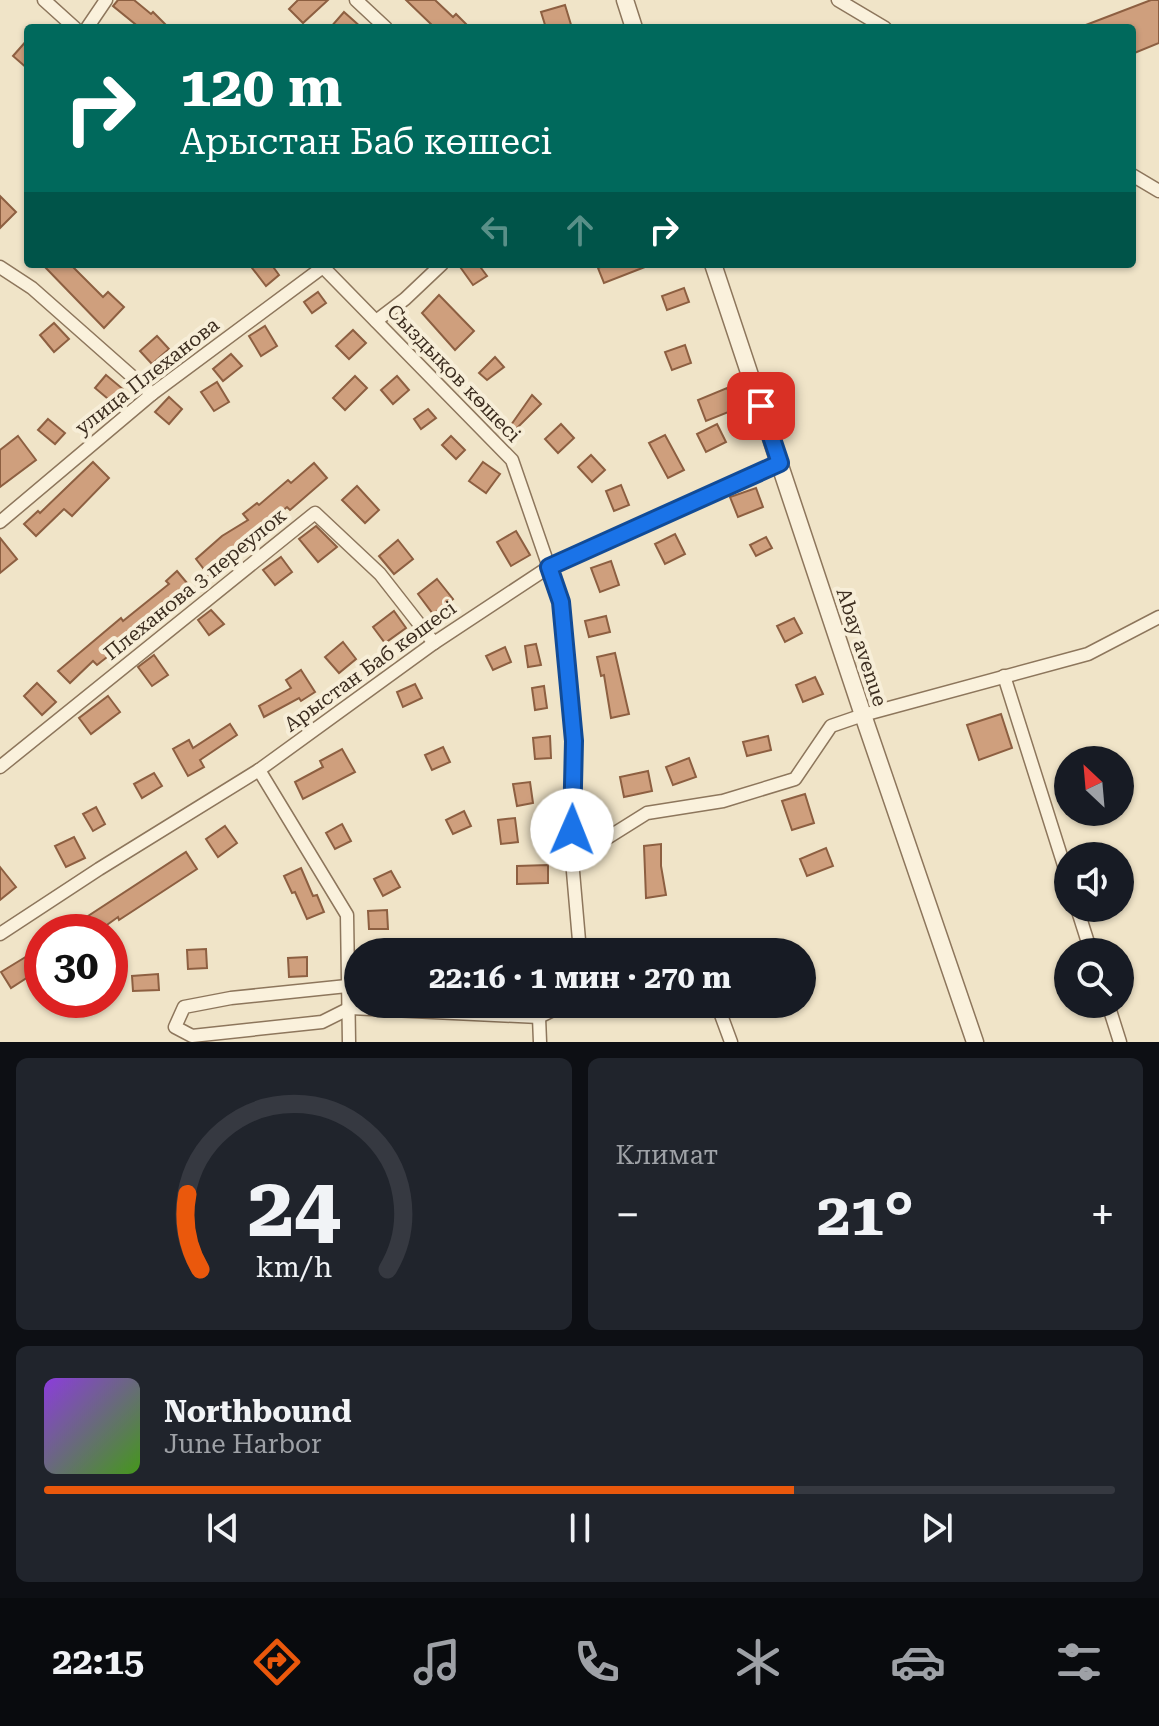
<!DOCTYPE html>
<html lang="ru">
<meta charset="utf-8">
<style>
:root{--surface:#171b24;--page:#20242c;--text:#f1f3f6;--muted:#9ea1a6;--line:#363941;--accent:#ea580c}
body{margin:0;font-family:"Roboto Serif",serif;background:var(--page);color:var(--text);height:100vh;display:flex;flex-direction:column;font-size:30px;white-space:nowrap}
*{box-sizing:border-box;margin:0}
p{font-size:26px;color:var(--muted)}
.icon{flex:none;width:44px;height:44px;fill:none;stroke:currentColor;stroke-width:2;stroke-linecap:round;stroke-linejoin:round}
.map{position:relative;height:1042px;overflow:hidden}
.drawer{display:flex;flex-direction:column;gap:16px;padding:16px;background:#0d0f14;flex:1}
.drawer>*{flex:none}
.hud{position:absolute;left:24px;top:24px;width:1112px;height:244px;border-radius:8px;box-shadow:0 2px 6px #0004;background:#00695c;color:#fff;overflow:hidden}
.needle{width:52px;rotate:334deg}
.controls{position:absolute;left:1054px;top:746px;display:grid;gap:16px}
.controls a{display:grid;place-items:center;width:80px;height:80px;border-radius:50%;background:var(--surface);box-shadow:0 2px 6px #0004;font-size:40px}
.speed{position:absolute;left:24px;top:914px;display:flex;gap:16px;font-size:40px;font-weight:700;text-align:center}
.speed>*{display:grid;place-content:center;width:104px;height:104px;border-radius:50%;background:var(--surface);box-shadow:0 2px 6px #0004;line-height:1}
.speed .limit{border:12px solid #d22;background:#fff;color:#111}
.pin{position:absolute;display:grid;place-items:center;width:68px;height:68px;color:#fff;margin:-34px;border-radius:16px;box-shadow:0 4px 12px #0006}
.me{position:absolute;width:88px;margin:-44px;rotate:1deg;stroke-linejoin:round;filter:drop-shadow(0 0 6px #0008)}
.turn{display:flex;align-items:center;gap:28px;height:168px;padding:0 24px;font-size:36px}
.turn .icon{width:104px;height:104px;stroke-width:2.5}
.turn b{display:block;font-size:56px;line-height:68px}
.lanes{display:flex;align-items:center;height:76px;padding:0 24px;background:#0003;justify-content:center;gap:40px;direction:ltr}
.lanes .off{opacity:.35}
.big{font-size:60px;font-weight:700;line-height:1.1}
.drawer .card{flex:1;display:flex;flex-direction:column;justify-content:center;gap:12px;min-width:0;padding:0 28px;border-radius:12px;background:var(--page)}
.drawer .dial{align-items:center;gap:0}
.dial svg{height:208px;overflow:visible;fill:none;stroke:var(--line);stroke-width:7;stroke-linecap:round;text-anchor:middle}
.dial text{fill:var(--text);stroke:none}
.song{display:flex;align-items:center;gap:24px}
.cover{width:96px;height:96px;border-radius:12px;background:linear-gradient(135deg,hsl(270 70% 55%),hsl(100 70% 35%))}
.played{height:8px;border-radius:4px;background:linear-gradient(90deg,var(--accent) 70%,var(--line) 70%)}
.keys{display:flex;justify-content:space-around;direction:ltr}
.heat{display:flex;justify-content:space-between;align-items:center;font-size:44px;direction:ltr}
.drawer .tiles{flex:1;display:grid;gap:16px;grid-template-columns:1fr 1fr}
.card:last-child{grid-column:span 2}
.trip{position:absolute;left:344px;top:938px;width:472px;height:80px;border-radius:40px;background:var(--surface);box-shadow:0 2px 6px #0004;font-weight:700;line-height:80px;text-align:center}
.tab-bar{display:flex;height:128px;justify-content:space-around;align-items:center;background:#090b0e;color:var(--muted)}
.tab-bar .icon{width:56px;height:56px}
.tab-bar .selected{color:var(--accent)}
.tab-bar b{font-size:36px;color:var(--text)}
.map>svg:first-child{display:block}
</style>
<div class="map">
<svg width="1159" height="1042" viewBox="0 0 1159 1042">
<rect width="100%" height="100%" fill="#f0e4c8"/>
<g fill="#cf9f7d" stroke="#8d5f41" stroke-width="2">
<path d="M 118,0 L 134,0 L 151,14 L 153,12 L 169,28 L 140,28 L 113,6 Z"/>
<path d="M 298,0 L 328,0 L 303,23 L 289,9 Z"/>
<path d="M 406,0 L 435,0 L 453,17 L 456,14 L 470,28 L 435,28 Z"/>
<path d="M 1151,0 L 1159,0 L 1159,43 L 1132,54 L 1132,28 L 1078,28 Z"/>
<path d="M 565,5 L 572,28 L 546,28 L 541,12 Z"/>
<path d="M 344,12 L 362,28 L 330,28 Z"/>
<path d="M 28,39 L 28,69 L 13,56 Z"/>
<path d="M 0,196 L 16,212 L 0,228 Z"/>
<path d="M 42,264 L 70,264 L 103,297 L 108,292 L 124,307 L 104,328 Z"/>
<path d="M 249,264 L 271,264 L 279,275 L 266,286 Z"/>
<path d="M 458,264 L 478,264 L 487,276 L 473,285 Z"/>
<path d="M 607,264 L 650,264 L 650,265 L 604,283 L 598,268 Z"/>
<path d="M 684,288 L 689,302 L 667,310 L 662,296 Z"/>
<path d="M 318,292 L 326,303 L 312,313 L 304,302 Z"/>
<path d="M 439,295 L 474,331 L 455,350 L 422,313 Z"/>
<path d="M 54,323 L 69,339 L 54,352 L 40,335 Z"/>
<path d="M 265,326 L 277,346 L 261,356 L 249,336 Z"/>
<path d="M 353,330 L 366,343 L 349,359 L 336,346 Z"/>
<path d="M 157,336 L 169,349 L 152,364 L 140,351 Z"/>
<path d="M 685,345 L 691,363 L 672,370 L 665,352 Z"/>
<path d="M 231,354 L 242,366 L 223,381 L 213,369 Z"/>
<path d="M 495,357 L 504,367 L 487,380 L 479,373 Z"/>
<path d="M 106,375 L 124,390 L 113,403 L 95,388 Z"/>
<path d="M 355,376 L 367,388 L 345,410 L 333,398 Z"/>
<path d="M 397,376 L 409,390 L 393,404 L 381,390 Z"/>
<path d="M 217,382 L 229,402 L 214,411 L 201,392 Z"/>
<path d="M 727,388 L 736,409 L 706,421 L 698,400 Z"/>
<path d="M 532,395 L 541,404 L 516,429 L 511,425 Z"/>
<path d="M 169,397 L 182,409 L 169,424 L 155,412 Z"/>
<path d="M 428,409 L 436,418 L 421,429 L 414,419 Z"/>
<path d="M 48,419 L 65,433 L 55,444 L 38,430 Z"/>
<path d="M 561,424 L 574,438 L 558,453 L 545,439 Z"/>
<path d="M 717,424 L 726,442 L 706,452 L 697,434 Z"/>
<path d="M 665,435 L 684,470 L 668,478 L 649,443 Z"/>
<path d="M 18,436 L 36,460 L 0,487 L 0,450 Z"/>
<path d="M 451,436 L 465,450 L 456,459 L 442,445 Z"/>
<path d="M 591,455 L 605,470 L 592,482 L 578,467 Z"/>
<path d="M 93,462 L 109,478 L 72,516 L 64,509 L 36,536 L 24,524 L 38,511 L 40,513 Z"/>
<path d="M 483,462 L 500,474 L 486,493 L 469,481 Z"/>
<path d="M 314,463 L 327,478 L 290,510 L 287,507 L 245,542 L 247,545 L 229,557 L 231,560 L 210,577 L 196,559 L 222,536 L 248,520 L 243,514 L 257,503 L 259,505 L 288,480 L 291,483 Z"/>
<path d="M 621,485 L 629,505 L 614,511 L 606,491 Z"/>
<path d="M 357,486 L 379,510 L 365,523 L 342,500 Z"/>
<path d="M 756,488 L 763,507 L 738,517 L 730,497 Z"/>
<path d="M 316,526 L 337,547 L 318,562 L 299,539 Z"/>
<path d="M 516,531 L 530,555 L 511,566 L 497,542 Z"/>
<path d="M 675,534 L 685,554 L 665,564 L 655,544 Z"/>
<path d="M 766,537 L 772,548 L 756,556 L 750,545 Z"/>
<path d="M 0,538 L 17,559 L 0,573 Z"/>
<path d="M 398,540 L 413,559 L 394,574 L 379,556 Z"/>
<path d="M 281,557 L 292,572 L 275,585 L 263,570 Z"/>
<path d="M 611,561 L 619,585 L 600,592 L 591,568 Z"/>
<path d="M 177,571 L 192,589 L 182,598 L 97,665 L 93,661 L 70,683 L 58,671 L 121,618 L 123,621 L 169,584 L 166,581 Z"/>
<path d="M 437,579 L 453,599 L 433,614 L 418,594 Z"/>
<path d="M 211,610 L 224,624 L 209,635 L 198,620 Z"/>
<path d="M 394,611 L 406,628 L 385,643 L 373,627 Z"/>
<path d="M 606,616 L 610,632 L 589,637 L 585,621 Z"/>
<path d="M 794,618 L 802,633 L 785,642 L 777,626 Z"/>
<path d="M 343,642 L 356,659 L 339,673 L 325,657 Z"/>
<path d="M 536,644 L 541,665 L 528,667 L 525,646 Z"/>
<path d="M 505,647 L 511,662 L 493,670 L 486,656 Z"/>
<path d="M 615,653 L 629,714 L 611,718 L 604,675 L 601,676 L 597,657 Z"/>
<path d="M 154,655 L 168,675 L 152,686 L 138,667 Z"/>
<path d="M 301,670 L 315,692 L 301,701 L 299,698 L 264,717 L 259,706 L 291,688 L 286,680 Z"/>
<path d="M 815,677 L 823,694 L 803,702 L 796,685 Z"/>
<path d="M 37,683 L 56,702 L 42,715 L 24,696 Z"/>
<path d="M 415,684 L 422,698 L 403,707 L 397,692 Z"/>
<path d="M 544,686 L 547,708 L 535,710 L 532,688 Z"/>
<path d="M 108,696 L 120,712 L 91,734 L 79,718 Z"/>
<path d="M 1001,714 L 1012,748 L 979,760 L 967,725 Z"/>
<path d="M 230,724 L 237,735 L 200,760 L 204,767 L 188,776 L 173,749 L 189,740 L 193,748 Z"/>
<path d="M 550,736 L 551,758 L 535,759 L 533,738 Z"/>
<path d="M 768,736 L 771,750 L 747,756 L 743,742 Z"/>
<path d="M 443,747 L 450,762 L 432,770 L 425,755 Z"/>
<path d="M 342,749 L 355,772 L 303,799 L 295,782 L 323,767 L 320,761 Z"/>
<path d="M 689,758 L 696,777 L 673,785 L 666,767 Z"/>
<path d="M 648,771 L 652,791 L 624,797 L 620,777 Z"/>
<path d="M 154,773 L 162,786 L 142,798 L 134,784 Z"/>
<path d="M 530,782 L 533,803 L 517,806 L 513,784 Z"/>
<path d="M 805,794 L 814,823 L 792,830 L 782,801 Z"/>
<path d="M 96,807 L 105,824 L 93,831 L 83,814 Z"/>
<path d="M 464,811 L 471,826 L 453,834 L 446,820 Z"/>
<path d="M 515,818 L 518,842 L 501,844 L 498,820 Z"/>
<path d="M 342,824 L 351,841 L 335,849 L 326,833 Z"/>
<path d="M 225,826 L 237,843 L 218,857 L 206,839 Z"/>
<path d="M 74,837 L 85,858 L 66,867 L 55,846 Z"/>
<path d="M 661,844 L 661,866 L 666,895 L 646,898 L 644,846 Z"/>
<path d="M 826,848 L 833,866 L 807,876 L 800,859 Z"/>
<path d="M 186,852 L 197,869 L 119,920 L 118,917 L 97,932 L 91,932 L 82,920 Z"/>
<path d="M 548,865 L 548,883 L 517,884 L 517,866 Z"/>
<path d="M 0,867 L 16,887 L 0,900 Z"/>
<path d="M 301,868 L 313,896 L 317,895 L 324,912 L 307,919 L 295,892 L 292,893 L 284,876 Z"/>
<path d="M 391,871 L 400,887 L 383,896 L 374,879 Z"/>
<path d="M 387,910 L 388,929 L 369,929 L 368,911 Z"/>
<path d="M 42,947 L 42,968 L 11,988 L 1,972 Z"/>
<path d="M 206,949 L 207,968 L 188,969 L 187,950 Z"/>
<path d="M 307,957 L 307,976 L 289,977 L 288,958 Z"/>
<path d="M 158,974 L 159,990 L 133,991 L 132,976 Z"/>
</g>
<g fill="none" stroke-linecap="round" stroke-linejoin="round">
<defs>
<g id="minor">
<path d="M 44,0 L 75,28"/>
<path d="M 356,0 L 386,28"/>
<path d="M 838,0 L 885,28"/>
<path d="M 87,28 L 106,0"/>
<path d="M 1132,175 L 1159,191"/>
<path d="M 320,264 L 512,460 L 561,602 L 574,741 L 572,860 L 580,952"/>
<path d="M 0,267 L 32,288 L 152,394"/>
<path d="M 376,321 L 405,299 L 442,264"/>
<path d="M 0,522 L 152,394 L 323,267"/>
<path d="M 1004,676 L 1068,878"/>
<path d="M 0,767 L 315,513 L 380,574 L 434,643"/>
<path d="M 259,770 L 347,915 L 349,1042"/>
<path d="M 572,860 L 647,813 L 723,801 L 795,779 L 831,726 L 863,715 L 1088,654 L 1159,617"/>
<path d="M 1077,908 L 1091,952"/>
<path d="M 0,934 L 99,869 L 259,770 L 434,643 L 549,567 L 780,463"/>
<path d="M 347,986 L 231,998 L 184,1007 L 175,1027 L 192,1036 L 322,1022 L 350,1008 L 539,1017"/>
<path d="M 717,1004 L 731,1042"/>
<path d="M 1108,1004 L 1120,1042"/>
<path d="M 540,1042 L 539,1017 L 565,1004"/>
</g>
<g id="tertiary">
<path d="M 625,0 L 634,28"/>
<path d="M 713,264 L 863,715 L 975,1042"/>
</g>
</defs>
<use href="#minor" stroke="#8d765c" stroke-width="15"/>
<use href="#tertiary" stroke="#8d765c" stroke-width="19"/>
<use href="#minor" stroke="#faf1dc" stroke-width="12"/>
<use href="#tertiary" stroke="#faf1dc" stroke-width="16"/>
</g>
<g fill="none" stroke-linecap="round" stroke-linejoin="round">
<defs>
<path id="route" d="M 572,830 L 574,741 L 561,602 L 549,567 L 780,463 L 761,406"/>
</defs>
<use href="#route" stroke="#114b97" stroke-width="20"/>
<use href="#route" stroke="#1a73e8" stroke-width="14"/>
</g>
<g text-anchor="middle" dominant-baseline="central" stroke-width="8" stroke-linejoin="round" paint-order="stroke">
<g font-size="20" fill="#3d2e20" stroke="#f7eed8">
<text transform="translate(454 373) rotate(46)">Сыздықов көшесі</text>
<text transform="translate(147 376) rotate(-38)">улица Плеханова</text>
<text transform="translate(195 584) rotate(-39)">Плеханова 3 переулок</text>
<text transform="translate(862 647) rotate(72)">Abay avenue</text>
<text transform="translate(370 666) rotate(-36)">Арыстан Баб көшесі</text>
</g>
</g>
</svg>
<div class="controls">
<a><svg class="needle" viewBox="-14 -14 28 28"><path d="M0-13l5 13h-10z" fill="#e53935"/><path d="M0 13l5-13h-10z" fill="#9ea1a6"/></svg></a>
<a><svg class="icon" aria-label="sound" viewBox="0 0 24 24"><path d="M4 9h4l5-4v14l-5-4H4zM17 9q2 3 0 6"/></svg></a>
<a><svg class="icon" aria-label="search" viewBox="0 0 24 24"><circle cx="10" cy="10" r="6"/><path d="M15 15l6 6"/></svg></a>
</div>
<div class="speed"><div class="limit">30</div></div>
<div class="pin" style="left:761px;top:406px;background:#d93025"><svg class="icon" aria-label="arrive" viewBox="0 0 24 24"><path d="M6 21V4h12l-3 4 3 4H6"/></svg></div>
<svg class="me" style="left:572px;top:830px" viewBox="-20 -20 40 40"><circle r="19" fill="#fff"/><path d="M0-13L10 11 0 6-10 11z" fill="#1a73e8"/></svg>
<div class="trip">22:16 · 1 мин · 270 m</div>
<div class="hud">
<div class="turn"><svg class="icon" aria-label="right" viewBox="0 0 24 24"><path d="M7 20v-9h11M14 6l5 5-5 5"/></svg><div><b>120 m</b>Арыстан Баб көшесі</div></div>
<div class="lanes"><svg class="icon off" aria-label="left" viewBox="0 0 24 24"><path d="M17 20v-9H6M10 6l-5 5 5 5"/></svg><svg class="icon off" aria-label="ahead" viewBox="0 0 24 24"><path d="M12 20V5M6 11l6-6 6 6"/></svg><svg class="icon" aria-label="right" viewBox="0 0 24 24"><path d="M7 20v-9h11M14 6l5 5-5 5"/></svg></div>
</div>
</div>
<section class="drawer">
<div class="tiles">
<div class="card dial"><svg viewBox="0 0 100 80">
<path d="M14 69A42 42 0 1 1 86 69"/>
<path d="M14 69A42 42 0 0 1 9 40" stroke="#ea580c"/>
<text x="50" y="56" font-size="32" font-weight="700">24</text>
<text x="50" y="72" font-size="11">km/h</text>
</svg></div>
<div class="card"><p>Климат</p>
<div class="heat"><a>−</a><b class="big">21°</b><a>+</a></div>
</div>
<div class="card">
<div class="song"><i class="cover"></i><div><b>Northbound</b><p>June Harbor</p></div></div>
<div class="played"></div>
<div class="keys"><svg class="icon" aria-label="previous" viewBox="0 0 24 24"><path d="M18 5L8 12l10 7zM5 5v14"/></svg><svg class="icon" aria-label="pause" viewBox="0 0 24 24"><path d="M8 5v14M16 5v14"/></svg><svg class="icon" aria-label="next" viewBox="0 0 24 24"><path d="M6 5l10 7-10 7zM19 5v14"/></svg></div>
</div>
</div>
</section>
<nav class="tab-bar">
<b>22:15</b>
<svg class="icon selected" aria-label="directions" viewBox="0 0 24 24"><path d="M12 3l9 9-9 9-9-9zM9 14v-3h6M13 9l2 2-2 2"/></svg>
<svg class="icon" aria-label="music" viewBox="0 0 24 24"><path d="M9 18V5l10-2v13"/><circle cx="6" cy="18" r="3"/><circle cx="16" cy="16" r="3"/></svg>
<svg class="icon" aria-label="phone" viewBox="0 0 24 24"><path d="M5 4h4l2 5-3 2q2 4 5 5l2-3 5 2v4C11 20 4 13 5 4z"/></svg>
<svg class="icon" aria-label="climate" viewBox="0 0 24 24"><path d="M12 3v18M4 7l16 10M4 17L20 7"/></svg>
<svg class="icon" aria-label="car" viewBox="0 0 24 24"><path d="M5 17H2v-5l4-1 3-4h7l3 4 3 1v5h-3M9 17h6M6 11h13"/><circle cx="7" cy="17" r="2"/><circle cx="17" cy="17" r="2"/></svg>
<svg class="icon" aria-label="filters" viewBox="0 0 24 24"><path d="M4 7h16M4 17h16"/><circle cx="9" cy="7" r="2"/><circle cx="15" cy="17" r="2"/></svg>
</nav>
